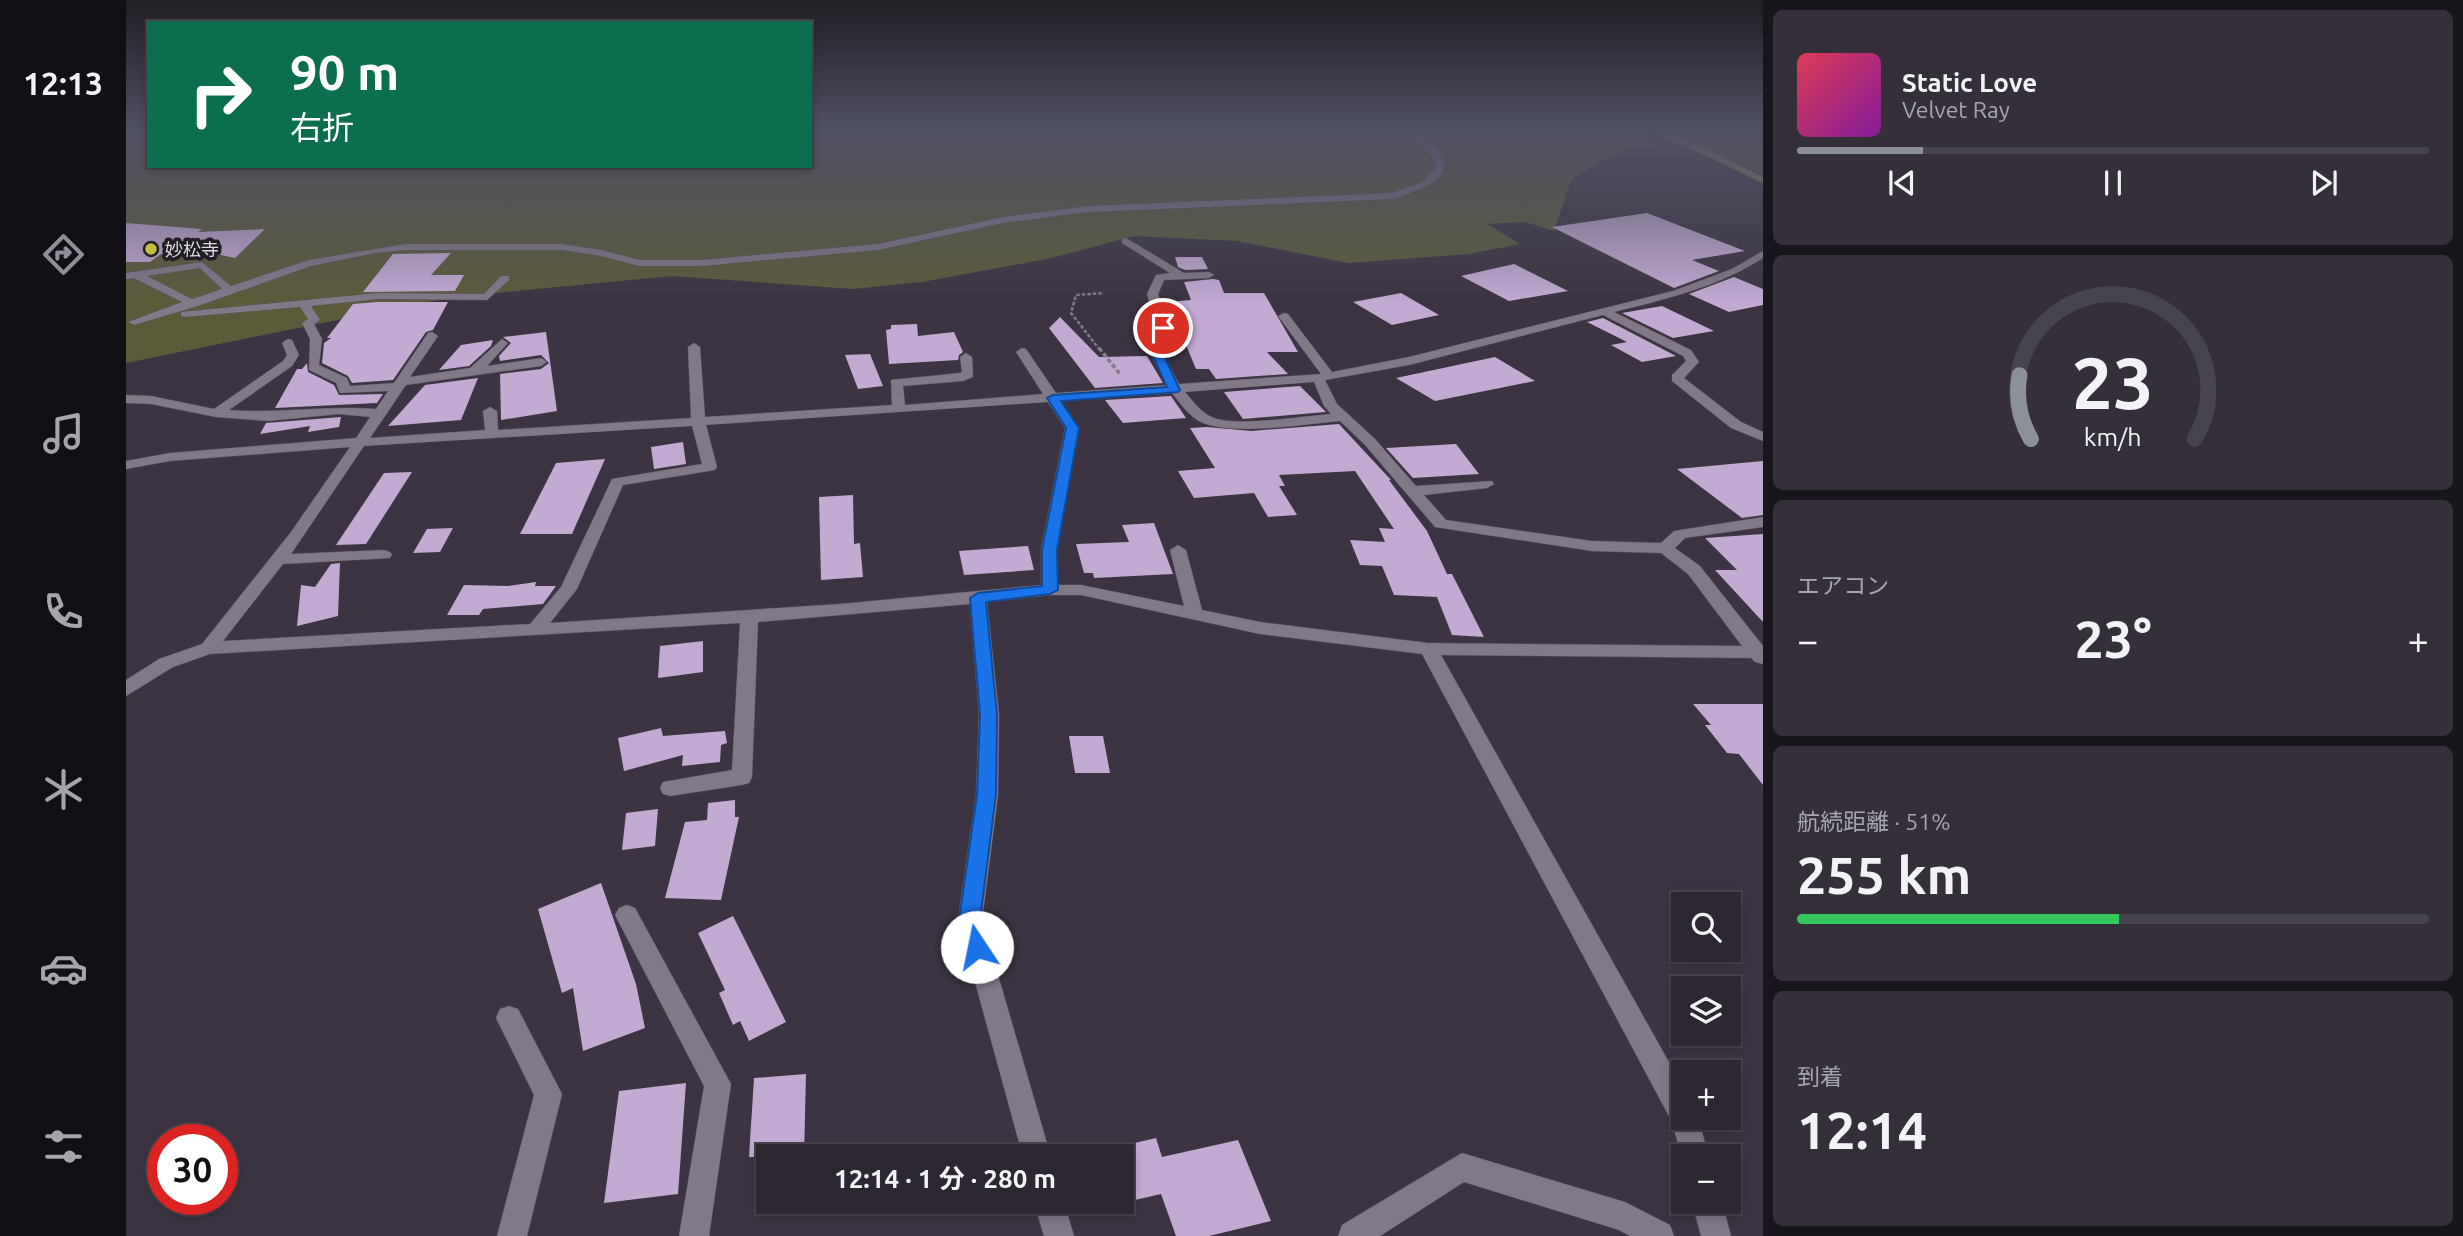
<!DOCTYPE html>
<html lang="ja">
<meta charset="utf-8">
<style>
:root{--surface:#2d2732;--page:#352f3a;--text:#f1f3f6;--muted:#a7a5ac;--line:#48444d;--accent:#8c9099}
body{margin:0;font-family:Ubuntu,"Noto Sans JP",sans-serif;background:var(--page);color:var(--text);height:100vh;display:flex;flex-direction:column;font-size:26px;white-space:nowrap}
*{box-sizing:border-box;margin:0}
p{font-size:23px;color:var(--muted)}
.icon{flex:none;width:38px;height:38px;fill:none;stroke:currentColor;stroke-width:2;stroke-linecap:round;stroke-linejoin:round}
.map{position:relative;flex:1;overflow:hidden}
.panel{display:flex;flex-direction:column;gap:10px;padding:10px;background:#19151c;width:700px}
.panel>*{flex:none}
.guide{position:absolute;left:21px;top:21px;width:665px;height:147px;border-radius:0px;box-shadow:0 4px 10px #0003,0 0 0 2px var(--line);background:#0b6e4f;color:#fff;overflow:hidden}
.buttons{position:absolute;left:1545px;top:892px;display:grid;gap:14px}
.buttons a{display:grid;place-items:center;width:70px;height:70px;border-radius:0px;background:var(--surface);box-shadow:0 4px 10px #0003,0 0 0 2px var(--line);font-size:35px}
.speed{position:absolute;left:21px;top:1124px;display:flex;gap:14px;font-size:35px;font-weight:700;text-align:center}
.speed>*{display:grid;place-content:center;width:91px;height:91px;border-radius:50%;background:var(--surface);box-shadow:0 4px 10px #0003,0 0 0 2px var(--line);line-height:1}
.speed .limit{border:10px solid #d22;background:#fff;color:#111}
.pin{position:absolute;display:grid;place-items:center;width:60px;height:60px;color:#fff;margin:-30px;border:4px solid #fff;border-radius:50%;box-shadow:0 2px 7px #0007}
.me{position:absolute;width:77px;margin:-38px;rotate:349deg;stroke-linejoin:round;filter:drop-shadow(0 0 5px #0008)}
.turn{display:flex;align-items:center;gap:24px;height:147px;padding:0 28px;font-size:32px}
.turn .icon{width:91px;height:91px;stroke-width:2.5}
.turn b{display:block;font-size:49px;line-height:60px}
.big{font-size:52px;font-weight:700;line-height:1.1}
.panel .card{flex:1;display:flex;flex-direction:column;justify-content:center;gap:10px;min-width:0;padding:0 24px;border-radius:10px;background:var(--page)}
.panel .dial{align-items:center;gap:0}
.dial svg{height:182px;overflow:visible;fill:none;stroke:var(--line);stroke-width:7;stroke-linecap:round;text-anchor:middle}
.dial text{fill:var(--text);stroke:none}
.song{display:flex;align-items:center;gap:21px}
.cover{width:84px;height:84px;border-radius:10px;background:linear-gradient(135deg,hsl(350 70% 55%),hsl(290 70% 35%))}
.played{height:7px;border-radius:4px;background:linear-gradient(90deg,var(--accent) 20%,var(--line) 20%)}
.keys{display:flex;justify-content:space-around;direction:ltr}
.heat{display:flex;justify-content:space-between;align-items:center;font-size:38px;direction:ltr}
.charge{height:10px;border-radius:5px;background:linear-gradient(90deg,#34c759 51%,var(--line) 0)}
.trip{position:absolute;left:630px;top:1144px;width:378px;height:70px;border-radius:0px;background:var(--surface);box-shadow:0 4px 10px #0003,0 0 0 2px var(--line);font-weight:700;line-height:70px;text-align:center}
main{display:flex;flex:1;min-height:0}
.tabs{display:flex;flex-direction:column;width:126px;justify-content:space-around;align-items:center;background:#121014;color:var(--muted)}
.tabs .icon{width:49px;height:49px}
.tabs .selected{color:var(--accent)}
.tabs b{font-size:32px;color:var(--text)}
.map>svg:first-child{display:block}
</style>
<main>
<nav class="tabs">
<b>12:13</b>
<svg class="icon selected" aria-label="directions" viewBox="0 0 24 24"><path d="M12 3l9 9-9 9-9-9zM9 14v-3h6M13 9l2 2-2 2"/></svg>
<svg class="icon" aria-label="music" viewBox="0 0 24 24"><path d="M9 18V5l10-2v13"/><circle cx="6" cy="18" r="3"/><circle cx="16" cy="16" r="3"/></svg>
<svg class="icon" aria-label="phone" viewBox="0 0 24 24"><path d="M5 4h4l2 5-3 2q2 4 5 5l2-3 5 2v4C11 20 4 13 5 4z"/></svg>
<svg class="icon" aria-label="climate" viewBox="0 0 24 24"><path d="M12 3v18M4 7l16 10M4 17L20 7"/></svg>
<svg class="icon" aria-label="car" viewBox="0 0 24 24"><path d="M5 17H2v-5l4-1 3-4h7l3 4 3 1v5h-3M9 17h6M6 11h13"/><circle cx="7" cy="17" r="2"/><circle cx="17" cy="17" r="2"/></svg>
<svg class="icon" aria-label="filters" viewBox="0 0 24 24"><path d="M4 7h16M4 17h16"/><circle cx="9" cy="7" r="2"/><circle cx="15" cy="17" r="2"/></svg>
</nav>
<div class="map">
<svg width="1637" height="1236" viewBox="0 0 1637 1236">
<rect width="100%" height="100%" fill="#3c3442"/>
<g fill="#5b5b3a">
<path d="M 0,130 L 23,130 L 23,166 L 684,166 L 684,130 L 1497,130 L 1538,145 L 1492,151 L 1445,180 L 1428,231 L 1399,222 L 1361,224 L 1394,244 L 1343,254 L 1222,263 L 1111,241 L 1008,236 L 926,258 L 796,282 L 727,289 L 546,276 L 358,294 L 300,302 L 0,363 Z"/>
<path d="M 1535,130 L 1600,130 L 1637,141 L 1637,175 Z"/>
</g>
<g fill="#c2aad3">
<path d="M 1521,213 L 1619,251 L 1566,260 L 1593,271 L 1548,288 L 1426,227 Z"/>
<path d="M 0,223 L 76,229 L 72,232 L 139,229 L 109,258 L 54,246 L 44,254 L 35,254 L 24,262 L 0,262 Z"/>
<path d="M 325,253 L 305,275 L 338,275 L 329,291 L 237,292 L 267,254 Z"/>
<path d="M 1049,257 L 1076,257 L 1082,269 L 1059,270 L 1052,267 Z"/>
<path d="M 1388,264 L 1442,291 L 1383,301 L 1335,276 Z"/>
<path d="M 1608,277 L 1637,289 L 1637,305 L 1603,312 L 1563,294 Z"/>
<path d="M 1087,279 L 1093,280 L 1098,293 L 1138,293 L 1172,352 L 1141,352 L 1162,374 L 1090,379 L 1083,369 L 1070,369 L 1042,302 L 1065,300 L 1058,282 Z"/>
<path d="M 1275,293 L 1313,315 L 1266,325 L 1227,302 Z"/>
<path d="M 252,302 L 322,302 L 307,330 L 300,332 L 267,380 L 226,383 L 222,376 L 196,363 L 198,343 L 205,338 L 201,338 L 227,304 Z"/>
<path d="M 1536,306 L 1588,331 L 1547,338 L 1496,313 Z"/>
<path d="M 934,317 L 973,357 L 1021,356 L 1037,383 L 969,388 L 923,328 Z"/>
<path d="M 1477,318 L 1550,356 L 1516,362 L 1485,345 L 1501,342 L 1461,322 Z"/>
<path d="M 791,324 L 792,336 L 828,332 L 837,352 L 833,355 L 832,360 L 763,364 L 760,330 L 765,329 L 765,325 Z"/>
<path d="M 420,332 L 431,411 L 375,420 L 374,374 L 415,369 L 423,363 L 415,355 L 374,361 L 373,356 L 385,343 L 377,337 Z"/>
<path d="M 367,340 L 365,346 L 343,366 L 313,370 L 335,345 Z"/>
<path d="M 744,354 L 757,386 L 732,389 L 719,355 Z"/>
<path d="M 1369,357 L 1409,381 L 1309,401 L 1270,378 Z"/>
<path d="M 181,363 L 182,372 L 208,385 L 213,395 L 257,394 L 251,403 L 149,408 L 171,369 L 176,369 Z"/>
<path d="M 352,378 L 335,420 L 262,426 L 299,385 Z"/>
<path d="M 1174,386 L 1200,412 L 1117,419 L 1098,392 Z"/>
<path d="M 1045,396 L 1060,418 L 997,423 L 979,400 Z"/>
<path d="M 215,417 L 213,427 L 182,432 L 184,426 L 134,434 L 140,423 Z"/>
<path d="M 1213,424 L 1265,480 L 1263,480 L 1301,531 L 1321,574 L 1326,574 L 1358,637 L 1326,635 L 1311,597 L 1268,595 L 1256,566 L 1234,565 L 1224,540 L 1259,542 L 1253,528 L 1268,529 L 1229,471 L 1153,475 L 1159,486 L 1153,486 L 1171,515 L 1142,517 L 1128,493 L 1068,498 L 1052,471 L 1089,468 L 1064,428 L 1081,427 L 1125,431 Z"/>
<path d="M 557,442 L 560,464 L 528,469 L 525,447 Z"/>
<path d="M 1330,444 L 1353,474 L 1287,478 L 1260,448 Z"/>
<path d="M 479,459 L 446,534 L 394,534 L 430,463 Z"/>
<path d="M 1637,461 L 1637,515 L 1616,518 L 1551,469 Z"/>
<path d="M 286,472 L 240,544 L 210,545 L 258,473 Z"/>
<path d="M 727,495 L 728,544 L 734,543 L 737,577 L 695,580 L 693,497 Z"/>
<path d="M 1028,523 L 1047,574 L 968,578 L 967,573 L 958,573 L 950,544 L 1003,542 L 996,525 Z"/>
<path d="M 327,528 L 314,552 L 287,553 L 301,529 Z"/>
<path d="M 1637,534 L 1637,622 L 1589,570 L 1611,570 L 1579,538 Z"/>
<path d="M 902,546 L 908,570 L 838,575 L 833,551 Z"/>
<path d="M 214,563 L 212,616 L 171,626 L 175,585 L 189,587 L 205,564 Z"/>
<path d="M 410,582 L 409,586 L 430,586 L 417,604 L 357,609 L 353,615 L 321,615 L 338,585 L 382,586 Z"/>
<path d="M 577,641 L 577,672 L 532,678 L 534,646 Z"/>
<path d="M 1567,704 L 1637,704 L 1637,785 L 1613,754 L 1601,753 L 1579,725 L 1585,725 Z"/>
<path d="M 535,728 L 537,736 L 599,731 L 601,743 L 595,745 L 594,762 L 556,766 L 557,755 L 498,771 L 492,738 Z"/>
<path d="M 943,736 L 977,736 L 984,773 L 949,773 Z"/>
<path d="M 609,800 L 609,817 L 613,817 L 595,900 L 539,898 L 559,822 L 581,820 L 582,803 Z"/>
<path d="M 532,809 L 529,846 L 496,850 L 500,813 Z"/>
<path d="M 475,883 L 510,984 L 519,1028 L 457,1051 L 447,988 L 436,993 L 412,909 Z"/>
<path d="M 607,916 L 660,1022 L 623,1041 L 614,1021 L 607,1025 L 593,993 L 599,990 L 572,933 Z"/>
<path d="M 680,1074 L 678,1157 L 623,1157 L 628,1078 Z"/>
<path d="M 560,1083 L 552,1194 L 478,1203 L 493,1091 Z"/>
<path d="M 1030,1138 L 1036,1157 L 1112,1140 L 1145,1221 L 1083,1236 L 1050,1236 L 1035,1194 L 996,1203 L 996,1146 Z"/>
</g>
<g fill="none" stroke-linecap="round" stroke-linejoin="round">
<defs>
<g id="minor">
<path d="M 1272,130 C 1284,130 1293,135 1302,142 C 1343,174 1294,191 1266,199 L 962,212 L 877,223 L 752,250 L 576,266 L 514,266 L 475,256 L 436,250 L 279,250 L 249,253 L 185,266 L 72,306 L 8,325 L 2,322 L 56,302 L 8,278 L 0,279 L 0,273 L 76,262 L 105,286 L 183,260 L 279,244 L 436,244 L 476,250 L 514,260 L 576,260 L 752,244 L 877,217 L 962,206 L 1266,193 L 1297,182 L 1310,168 C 1308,147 1287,141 1272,130 ZM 74,268 L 96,289 L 66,299 L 21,276 Z"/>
<path d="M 1000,238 L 1058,273 L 1083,272 L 1088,275 L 1083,278 L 1038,280 L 1032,294 L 1043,331 L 1039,358 L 1053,384 L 1195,374 L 1152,316 L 1158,313 L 1162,314 L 1206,372 L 1283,357 L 1547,291 L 1606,269 L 1637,251 L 1637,258 C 1592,287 1540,299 1488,312 L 1565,350 L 1573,362 L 1558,378 L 1615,422 L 1637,432 L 1637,441 L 1605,428 L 1546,381 L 1546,375 L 1560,361 L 1557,356 L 1477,315 L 1283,365 L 1199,380 L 1211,404 L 1249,439 L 1290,486 L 1366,481 L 1368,484 L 1361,488 L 1298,495 L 1320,520 L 1466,541 L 1535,543 L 1548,531 L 1637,517 L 1637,527 L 1559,538 L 1549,548 L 1574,566 L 1637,646 L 1637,664 L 1629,662 L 1625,658 L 1315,655 L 1558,1089 L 1558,1118 L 1572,1118 L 1583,1157 L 1558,1157 L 1558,1163 L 1545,1120 L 1296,654 L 1134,634 L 955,595 L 924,595 L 861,602 L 873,715 L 872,795 L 856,920 L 925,1157 L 897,1157 L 832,920 L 850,795 L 853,715 L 844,604 L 632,622 L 626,777 L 623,783 L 616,785 L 544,796 L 537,794 L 534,788 L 537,782 L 606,770 L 614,623 L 84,654 L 47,667 L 0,696 L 0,680 L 33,659 L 76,644 L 165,532 L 224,447 L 44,461 L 0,469 L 0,461 L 44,453 L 230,438 L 244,417 L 213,414 L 142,421 L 90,417 L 25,404 L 0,403 L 0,395 L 25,396 L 88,409 L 157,361 L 161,355 L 156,343 L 162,339 L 166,340 L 173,355 L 166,366 L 103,410 C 152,414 200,405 250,409 L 262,391 L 214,393 L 210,383 L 183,370 L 184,339 L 176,323 L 182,319 L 174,307 L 59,317 L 55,316 L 55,312 L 252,293 L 358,294 L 375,276 L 383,276 L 383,280 L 361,300 L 252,299 L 185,306 L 194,320 L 188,324 L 196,339 L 193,365 L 221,378 L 224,386 L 268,383 L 302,333 L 306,332 L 312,336 L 284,377 L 344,368 L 376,339 L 382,343 L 361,366 L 415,358 L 421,362 L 415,366 L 280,385 L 244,438 L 359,430 L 357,411 L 364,407 L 371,411 L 372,430 L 565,418 L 562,347 L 568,343 L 574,347 L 579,417 L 766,405 L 765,380 L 834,373 L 836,372 L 834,357 L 840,353 L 846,357 L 847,377 L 837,381 L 777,386 L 779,405 L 917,394 L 890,352 L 896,348 L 900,349 L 930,393 L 1041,385 L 1027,358 L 1031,331 L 1021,294 L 1030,275 L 1044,273 L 996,243 L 996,239 ZM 1188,382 L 1198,406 L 1205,414 C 1176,416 1114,427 1088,418 C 1076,414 1067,401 1059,392 ZM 1046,393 C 1054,403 1064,418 1077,423 C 1109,436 1178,424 1214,421 L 1239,445 L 1309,527 L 1466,551 L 1535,553 L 1562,574 L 1616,646 L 1302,643 L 1134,622 L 1076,610 L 1060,550 L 1052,545 L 1044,550 L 1058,606 L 955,585 L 932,585 L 931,550 L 953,428 L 935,401 ZM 922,402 L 939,428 L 915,550 L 915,585 L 714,604 L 424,623 L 451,589 L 497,485 L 589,470 L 591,467 L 580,425 ZM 566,426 L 576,464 L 486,479 L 435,587 L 404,624 L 97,641 L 157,564 L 264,558 L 266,555 L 264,552 L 258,550 L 165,554 L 238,446 Z"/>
<path d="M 501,905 L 509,908 L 605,1084 L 583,1236 L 553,1236 L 578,1086 L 489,915 L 493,908 Z"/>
<path d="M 383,1006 L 392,1009 L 436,1094 L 401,1236 L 371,1236 L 408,1095 L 370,1018 L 374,1009 Z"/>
<path d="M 1336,1153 L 1499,1202 L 1544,1225 L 1548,1236 L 1504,1236 L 1493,1230 L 1338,1182 L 1254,1236 L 1212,1236 L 1216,1225 Z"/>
<path d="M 908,1202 L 938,1202 L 948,1236 L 918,1236 Z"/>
<path d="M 1566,1202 L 1596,1202 L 1605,1236 L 1575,1236 Z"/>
</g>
<path id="major" d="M 1518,130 C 1549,129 1608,163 1637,177 L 1637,183 L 1570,151 Z"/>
</defs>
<use href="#minor" stroke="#57505c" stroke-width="1"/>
<use href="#major" stroke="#57505c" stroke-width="1"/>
<path stroke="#837c88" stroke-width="2.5" stroke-dasharray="3.5 2" stroke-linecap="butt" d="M 974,350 L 945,313 L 950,295 L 978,293"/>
<path stroke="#837c88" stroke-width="3.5" stroke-dasharray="4.5 2.5" stroke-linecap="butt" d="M 973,348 L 994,374"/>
<use href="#minor" fill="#817888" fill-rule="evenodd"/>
<use href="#major" fill="#8f8b5c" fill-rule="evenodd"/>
</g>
<linearGradient id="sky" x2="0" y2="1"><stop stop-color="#211d24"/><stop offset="0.43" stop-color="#505065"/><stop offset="1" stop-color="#505065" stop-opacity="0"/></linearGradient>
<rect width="1637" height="303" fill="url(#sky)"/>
<path fill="#1a73e8" stroke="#114b97" stroke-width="2" d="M 1033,326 L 1042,328 L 1038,356 L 1054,390 L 1052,392 L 935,401 L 953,428 L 931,550 L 932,590 L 924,594 L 860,602 L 871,715 L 870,794 L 854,920 L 862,947 L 859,954 L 851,956 L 843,954 L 833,920 L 851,794 L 854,715 L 844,598 L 852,593 L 916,586 L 916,550 L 940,428 L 921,398 L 927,395 L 1041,387 L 1027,356 Z"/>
<circle fill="#c2bd3f" stroke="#211d24" stroke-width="2.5" cx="25" cy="249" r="7"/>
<g text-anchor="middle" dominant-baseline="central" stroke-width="7" stroke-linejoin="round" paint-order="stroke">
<g font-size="18" fill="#ded8e1" stroke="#211d24" text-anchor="start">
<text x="39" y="249">妙松寺</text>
</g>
</g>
</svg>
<div class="buttons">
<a><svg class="icon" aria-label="search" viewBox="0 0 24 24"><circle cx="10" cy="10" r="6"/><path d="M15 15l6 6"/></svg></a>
<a><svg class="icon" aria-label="layers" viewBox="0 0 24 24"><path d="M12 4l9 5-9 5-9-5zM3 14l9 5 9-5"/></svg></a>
<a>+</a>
<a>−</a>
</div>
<div class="speed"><div class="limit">30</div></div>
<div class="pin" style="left:1037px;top:328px;background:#d93025"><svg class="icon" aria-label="arrive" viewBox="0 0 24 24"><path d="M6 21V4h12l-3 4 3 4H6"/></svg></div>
<svg class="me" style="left:851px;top:947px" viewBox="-20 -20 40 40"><circle r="19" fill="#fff"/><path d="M0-13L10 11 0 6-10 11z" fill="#1a73e8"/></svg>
<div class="trip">12:14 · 1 分 · 280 m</div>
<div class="guide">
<div class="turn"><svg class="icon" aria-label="right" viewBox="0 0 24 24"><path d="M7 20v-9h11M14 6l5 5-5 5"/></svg><div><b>90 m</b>右折</div></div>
</div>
</div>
<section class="panel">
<div class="card">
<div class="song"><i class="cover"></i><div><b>Static Love</b><p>Velvet Ray</p></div></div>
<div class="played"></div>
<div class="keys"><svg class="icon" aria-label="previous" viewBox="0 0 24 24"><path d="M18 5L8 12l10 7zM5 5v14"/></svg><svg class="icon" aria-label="pause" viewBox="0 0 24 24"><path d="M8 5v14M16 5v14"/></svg><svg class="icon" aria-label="next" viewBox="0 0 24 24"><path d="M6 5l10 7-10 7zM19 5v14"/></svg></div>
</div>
<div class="card dial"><svg viewBox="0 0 100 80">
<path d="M14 69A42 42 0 1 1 86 69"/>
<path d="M14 69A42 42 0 0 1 9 41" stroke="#8c9099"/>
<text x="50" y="56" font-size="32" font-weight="700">23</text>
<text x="50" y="72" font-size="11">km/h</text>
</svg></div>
<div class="card"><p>エアコン</p>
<div class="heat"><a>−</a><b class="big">23°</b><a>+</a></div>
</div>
<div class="card"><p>航続距離 · 51%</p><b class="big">255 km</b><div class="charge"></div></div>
<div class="card"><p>到着</p><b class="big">12:14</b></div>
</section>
</main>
